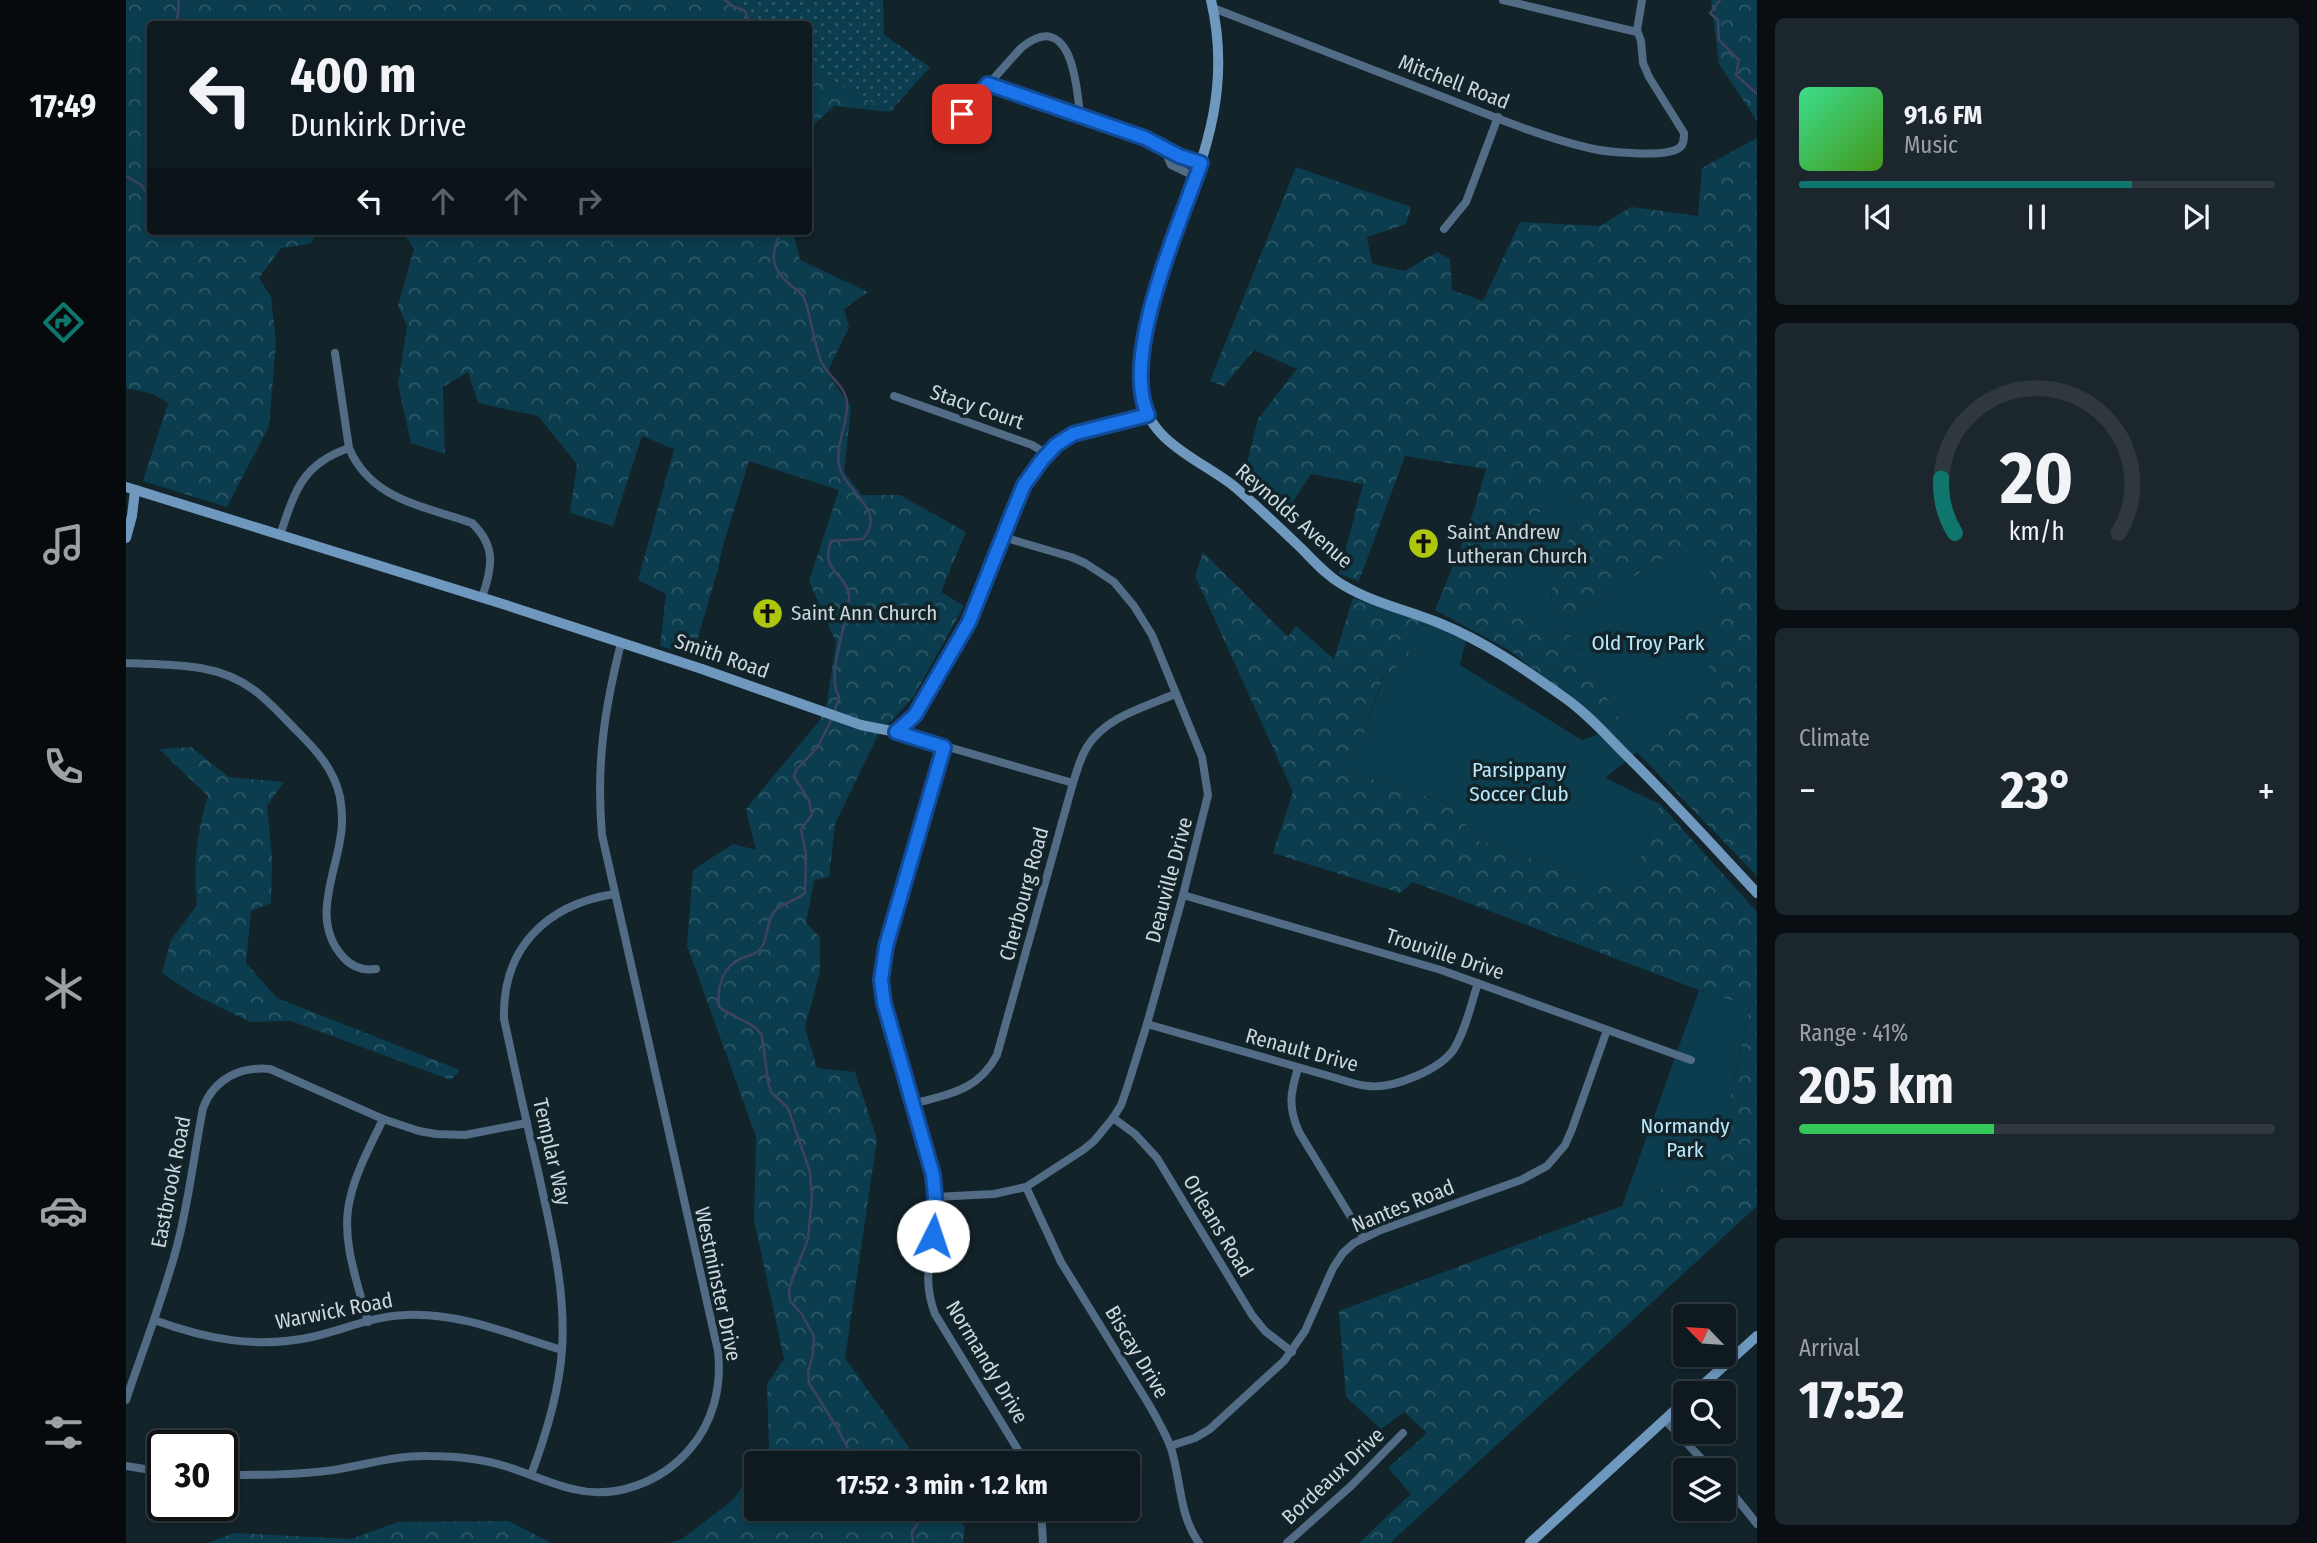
<!DOCTYPE html>
<meta charset="utf-8">
<style>
:root{--surface:#0e1a20;--page:#1c272d;--text:#f1f3f6;--muted:#9ba1a5;--line:#2e383e;--accent:#0f766e}
body{margin:0;font-family:"Fira Sans Condensed",sans-serif;background:var(--page);color:var(--text);height:100vh;display:flex;flex-direction:column;font-size:26px;white-space:nowrap}
*{box-sizing:border-box;margin:0}
p{font-size:23px;color:var(--muted)}
.icon{flex:none;width:38px;height:38px;fill:none;stroke:currentColor;stroke-width:2;stroke-linecap:round;stroke-linejoin:round}
.map{position:relative;flex:1;overflow:hidden}
.sheet{display:flex;flex-direction:column;gap:18px;padding:18px;background:#080e12;width:560px}
.sheet>*{flex:none}
.top-card{position:absolute;left:21px;top:21px;width:665px;height:214px;border-radius:7px;box-shadow:0 4px 10px #0003,0 0 0 2px var(--line);background:#0e1a20;color:var(--text);overflow:hidden}
.needle{width:46px;rotate:295deg}
.fabs{position:absolute;left:1547px;top:1304px;display:grid;gap:14px}
.fabs a{display:grid;place-items:center;width:63px;height:63px;border-radius:7px;background:var(--surface);box-shadow:0 4px 10px #0003,0 0 0 2px var(--line);font-size:35px}
.speed{position:absolute;left:21px;top:1430px;display:flex;gap:14px;font-size:35px;font-weight:700;text-align:center}
.speed>*{display:grid;place-content:center;width:91px;height:91px;border-radius:50%;background:var(--surface);box-shadow:0 4px 10px #0003,0 0 0 2px var(--line);line-height:1}
.speed .limit{border:4px solid #111;border-radius:10px;background:#fff;color:#111}
.pin{position:absolute;display:grid;place-items:center;width:60px;height:60px;color:#fff;margin:-30px;border-radius:14px;box-shadow:0 4px 10px #0006}
.me{position:absolute;width:77px;margin:-38px;rotate:4deg;stroke-linejoin:round;filter:drop-shadow(0 0 5px #0008)}
.turn{display:flex;align-items:center;gap:24px;height:147px;padding:0 28px;font-size:32px}
.turn .icon{width:91px;height:91px;stroke-width:2.5}
.turn b{display:block;font-size:49px;line-height:60px}
.lanes{display:flex;align-items:center;height:66px;padding:0 28px;background:#0003;justify-content:center;gap:35px;direction:ltr}
.lanes .off{opacity:.35}
.big{font-size:52px;font-weight:700;line-height:1.1}
.sheet .widget{flex:1;display:flex;flex-direction:column;justify-content:center;gap:10px;min-width:0;padding:0 24px;border-radius:10px;background:var(--page)}
.sheet .dial{align-items:center;gap:0}
.dial svg{height:182px;overflow:visible;fill:none;stroke:var(--line);stroke-width:7;stroke-linecap:round;text-anchor:middle}
.dial text{fill:var(--text);stroke:none}
.song{display:flex;align-items:center;gap:21px}
.cover{width:84px;height:84px;border-radius:10px;background:linear-gradient(135deg,hsl(150 70% 55%),hsl(100 70% 35%))}
.played{height:7px;border-radius:4px;background:linear-gradient(90deg,var(--accent) 70%,var(--line) 70%)}
.keys{display:flex;justify-content:space-around;direction:ltr}
.heat{display:flex;justify-content:space-between;align-items:center;font-size:38px;direction:ltr}
.charge{height:10px;border-radius:5px;background:linear-gradient(90deg,#34c759 41%,var(--line) 0)}
.trip{position:absolute;left:618px;top:1451px;width:396px;height:70px;border-radius:7px;background:var(--surface);box-shadow:0 4px 10px #0003,0 0 0 2px var(--line);font-weight:700;line-height:70px;text-align:center}
main{display:flex;flex:1;min-height:0}
.menu{display:flex;flex-direction:column;width:126px;justify-content:space-around;align-items:center;background:#060a0d;color:var(--muted)}
.menu .icon{width:49px;height:49px}
.menu .selected{color:var(--accent)}
.menu b{font-size:32px;color:var(--text)}
.map>svg:first-child{display:block}
</style>
<main>
<nav class="menu">
<b>17:49</b>
<svg class="icon selected" aria-label="directions" viewBox="0 0 24 24"><path d="M12 3l9 9-9 9-9-9zM9 14v-3h6M13 9l2 2-2 2"/></svg>
<svg class="icon" aria-label="music" viewBox="0 0 24 24"><path d="M9 18V5l10-2v13"/><circle cx="6" cy="18" r="3"/><circle cx="16" cy="16" r="3"/></svg>
<svg class="icon" aria-label="phone" viewBox="0 0 24 24"><path d="M5 4h4l2 5-3 2q2 4 5 5l2-3 5 2v4C11 20 4 13 5 4z"/></svg>
<svg class="icon" aria-label="climate" viewBox="0 0 24 24"><path d="M12 3v18M4 7l16 10M4 17L20 7"/></svg>
<svg class="icon" aria-label="car" viewBox="0 0 24 24"><path d="M5 17H2v-5l4-1 3-4h7l3 4 3 1v5h-3M9 17h6M6 11h13"/><circle cx="7" cy="17" r="2"/><circle cx="17" cy="17" r="2"/></svg>
<svg class="icon" aria-label="filters" viewBox="0 0 24 24"><path d="M4 7h16M4 17h16"/><circle cx="9" cy="7" r="2"/><circle cx="15" cy="17" r="2"/></svg>
</nav>
<div class="map">
<svg width="1631" height="1543" viewBox="0 0 1631 1543">
<defs>
<pattern id="grass-dots" width="8" height="8" patternUnits="userSpaceOnUse" patternTransform="scale(1.75)"><rect width="8" height="8" fill="#0b3d4e"/><path d="M2 2h.1M6 6h.1" fill="none" stroke="#2d5867" stroke-width="1.8" stroke-linecap="round"/></pattern>
<pattern id="forest-crowns" width="20" height="18" patternUnits="userSpaceOnUse" patternTransform="scale(1.75)"><rect width="20" height="18" fill="#0b3d4e"/><path d="M2 6a3 3 0 1 1 6 0M12 15a3 3 0 1 1 6 0" fill="none" stroke="#2d5867"/></pattern>
</defs>
<rect width="100%" height="100%" fill="#12232a"/>
<path fill="url(#grass-dots)" d="M 606,0 L 757,0 L 758,35 L 804,67 L 764,112 L 683,69 L 682,24 L 621,24 Z"/>
<g fill="url(#forest-crowns)">
<path d="M 0,0 L 606,0 L 621,24 L 24,24 L 24,231 L 195,231 L 184,244 L 155,248 L 133,278 L 145,297 L 150,342 L 143,426 L 101,507 L 17,481 L 42,403 L 27,394 L 0,388 Z"/>
<path d="M 1585,0 L 1631,0 L 1631,121 L 1593,64 Z"/>
<path d="M 683,69 L 764,112 L 708,106 L 683,129 Z"/>
<path d="M 1631,138 L 1631,876 L 1511,752 L 1572,703 L 1556,546 L 1442,619 L 1426,610 L 1425,579 L 1460,501 L 1422,489 L 1381,608 L 1445,635 L 1500,731 L 1491,738 L 1386,652 L 1309,610 L 1342,529 L 1360,469 L 1279,456 L 1233,581 L 1213,574 L 1237,484 L 1185,474 L 1159,514 L 1116,483 L 1132,419 L 1171,369 L 1128,350 L 1098,386 L 1084,381 L 1170,167 L 1285,207 L 1280,224 L 1241,237 L 1246,264 L 1279,271 L 1311,252 L 1324,259 L 1326,290 L 1357,301 L 1394,222 L 1474,226 L 1505,207 L 1572,216 L 1576,168 Z"/>
<path d="M 276,231 L 667,231 L 674,260 L 742,292 L 718,309 L 723,327 L 701,373 L 725,407 L 718,472 L 736,495 L 774,495 L 840,532 L 815,592 L 838,606 L 788,696 L 751,737 L 709,824 L 703,877 L 688,880 L 680,923 L 694,937 L 694,972 L 679,1027 L 691,1068 L 729,1072 L 751,1139 L 719,1358 L 794,1463 L 632,1463 L 643,1448 L 641,1384 L 658,1359 L 628,1220 L 630,1137 L 561,945 L 567,870 L 607,844 L 630,850 L 620,809 L 694,720 L 701,702 L 710,642 L 683,581 L 713,490 L 623,461 L 596,549 L 593,566 L 571,641 L 557,653 L 534,646 L 540,594 L 512,580 L 548,449 L 516,436 L 487,526 L 444,513 L 451,464 L 412,416 L 352,403 L 342,372 L 317,387 L 319,454 L 285,443 L 272,384 L 281,326 L 272,306 L 288,249 Z"/>
<path d="M 1077,552 L 1162,637 L 1170,626 L 1208,659 L 1227,598 L 1294,620 L 1280,661 L 1257,677 L 1226,772 L 1326,805 L 1352,840 L 1501,892 L 1534,804 L 1631,912 L 1631,1206 L 1264,1543 L 1233,1543 L 1285,1494 L 1262,1468 L 1301,1433 L 1278,1412 L 1255,1429 L 1220,1397 L 1213,1311 L 1496,1206 L 1590,1165 L 1624,1007 L 1573,990 L 1287,882 L 1274,893 L 1147,853 L 1167,792 L 1069,576 Z"/>
<path d="M 65,747 L 103,777 L 158,782 L 141,806 L 146,858 L 145,903 L 125,911 L 120,963 L 151,998 L 334,1070 L 325,1080 L 165,1021 L 124,1022 L 69,995 L 36,973 L 45,940 L 71,905 C 67,862 70,838 82,796 L 33,749 Z"/>
<path d="M 630,1466 L 630,1508 L 826,1509 L 839,1527 L 837,1543 L 543,1543 L 556,1539 L 607,1500 Z"/>
<path d="M 383,1521 L 425,1543 L 81,1543 L 108,1533 L 225,1539 L 272,1522 Z"/>
</g>
<g fill="#0b3d4e">
<path d="M 1422,488 L 1460,501 L 1425,579 L 1426,610 L 1442,619 L 1556,546 L 1582,559 L 1594,629 L 1572,703 L 1479,778 L 1534,804 L 1501,892 L 1352,840 L 1326,805 L 1226,772 L 1258,676 L 1280,661 L 1294,620 L 1340,640 L 1334,665 L 1456,740 L 1479,732 L 1491,738 L 1500,731 L 1445,635 L 1380,608 Z"/>
<path d="M 1573,990 L 1624,1006 L 1590,1165 L 1496,1206 Z"/>
</g>
<g fill="none" stroke-linecap="round" stroke-linejoin="round">
<g stroke="#3f4161" stroke-width="2.5">
<path d="M 599,0 L 607,6 L 619,11 L 624,24"/>
<path d="M 1594,0 L 1584,13 L 1592,20 L 1593,40 L 1613,60 L 1610,75 L 1631,94"/>
<path d="M 51,24 L 53,0"/>
<path d="M 0,176 L 14,184 L 24,196"/>
<path d="M 655,231 C 645,253 643,266 663,284 C 668,289 675,291 678,298 C 686,317 688,349 697,365 C 704,377 719,387 721,401 C 723,422 709,445 713,465 C 719,493 762,510 737,539 L 705,541 C 694,572 720,573 723,595 C 724,600 721,607 721,611 C 717,636 701,676 713,697 L 708,713"/>
<path d="M 706,719 L 691,748 L 670,770 L 668,777 L 683,800 L 686,815 L 675,829 L 680,855 L 679,893 C 670,901 655,903 648,912 C 639,923 643,944 631,952 C 628,955 621,956 616,958 C 596,967 591,987 593,1007 C 606,1018 628,1021 636,1036 L 642,1082 L 645,1092 L 662,1108 L 684,1172 L 686,1198 L 682,1239 L 666,1280 L 663,1290 L 664,1301 L 675,1313 L 688,1336 L 687,1354 L 682,1372 L 683,1383 L 711,1428 L 730,1463"/>
<path d="M 787,1543 L 786,1532 L 792,1523 L 791,1508"/>
</g>
<g stroke="#536c85" stroke-width="8">
<path d="M 1377,0 L 1511,32"/>
<path d="M 1087,8 C 1162,37 1237,66 1312,95 C 1361,114 1412,136 1463,148 C 1479,152 1540,158 1553,148 C 1558,145 1558,139 1558,133 L 1523,77 L 1517,63 L 1515,41 L 1511,30 L 1516,0"/>
<path d="M 862,84 L 1019,138 L 1053,156 L 1075,163"/>
<path d="M 836,114 L 895,48 C 945,7 951,85 954,115"/>
<path d="M 1038,149 L 1045,165 L 1070,177"/>
<path d="M 1318,229 L 1340,202 L 1372,117"/>
<path d="M 209,353 L 223,448 C 245,500 298,506 346,523 C 371,547 366,568 356,598"/>
<path d="M 768,396 L 906,445 L 921,454"/>
<path d="M 154,535 C 169,491 176,464 223,448"/>
<path d="M 0,663 C 44,665 91,662 128,690 C 144,702 157,717 171,731 C 190,750 208,769 214,797 C 216,809 217,822 215,834 C 210,875 184,920 217,957 C 226,967 236,971 250,969"/>
<path d="M 770,732 L 947,783"/>
<path d="M 818,747 L 760,946 L 756,968 L 756,991 L 807,1175 C 809,1196 809,1216 806,1237 C 803,1266 798,1285 809,1314 L 900,1463"/>
<path d="M 1057,895 L 1315,970 L 1565,1060"/>
<path d="M 1021,1024 L 1210,1078 C 1220,1081 1231,1085 1242,1086 C 1267,1089 1314,1070 1328,1049 C 1340,1029 1345,1004 1352,983"/>
<path d="M 1172,1068 C 1164,1094 1162,1107 1173,1132 L 1237,1237"/>
<path d="M 787,1104 C 823,1094 852,1091 871,1055 L 947,783 C 951,771 954,758 961,747 C 979,717 1019,707 1049,694"/>
<path d="M 987,1118 L 1009,1134 L 1031,1158 L 1126,1315 L 1139,1331 L 1166,1352"/>
<path d="M 900,1187 L 935,1262 L 1022,1403 C 1030,1417 1039,1432 1045,1448 C 1055,1480 1053,1515 1073,1543"/>
<path d="M 809,1197 L 868,1194 L 900,1187 L 957,1150 L 968,1141 L 987,1118 L 995,1105 L 1001,1088 L 1021,1024 L 1057,895 L 1082,795 L 1076,757 L 1026,635 L 1008,606 L 988,582 L 959,563 L 945,557 L 877,537"/>
<path d="M 28,1320 C 80,1339 130,1349 186,1337 C 217,1330 247,1316 280,1315 C 333,1312 386,1335 436,1350"/>
<path d="M 242,1322 C 232,1284 214,1239 224,1199 C 230,1171 245,1145 257,1119"/>
<path d="M 0,1400 C 17,1349 37,1299 51,1246 C 63,1201 68,1154 77,1108 C 88,1079 114,1066 144,1069 L 257,1119 L 293,1131 L 310,1134 L 339,1135 L 401,1123"/>
<path d="M 1539,1420 L 1586,1470"/>
<path d="M 1044,1446 L 1069,1438 L 1084,1429 L 1158,1361 L 1179,1331 L 1207,1268 L 1217,1253 L 1228,1243 L 1255,1230 L 1395,1180 L 1421,1166 L 1439,1145 L 1446,1129 L 1481,1030"/>
<path d="M 0,1466 L 37,1472"/>
<path d="M 96,1475 C 134,1475 171,1475 208,1470 C 239,1465 271,1455 303,1456 C 329,1456 357,1459 382,1467 C 404,1474 425,1484 447,1489 C 489,1500 535,1482 563,1450 C 587,1423 596,1387 592,1351 L 476,835 C 470,765 478,711 495,643"/>
<path d="M 405,1475 C 420,1435 433,1393 436,1350 C 440,1289 425,1231 412,1171 C 400,1121 389,1070 378,1019 C 376,948 420,905 488,894"/>
<path d="M 1598,1483 L 1631,1524"/>
<path d="M 915,1508 L 917,1543"/>
<path d="M 1161,1543 L 1225,1486 L 1277,1433"/>
</g>
<g stroke="#6f98bf" stroke-width="10">
<path d="M 1085,0 C 1110,106 1066,180 1034,277 C 1023,310 1011,361 1016,396 C 1023,443 1077,461 1109,487 C 1132,507 1154,528 1176,549 C 1189,562 1201,576 1217,585 C 1247,603 1281,610 1313,623 C 1358,641 1400,670 1439,698 C 1462,714 1481,736 1501,756 C 1546,800 1588,847 1631,893"/>
<path d="M 0,487 L 380,605 L 576,669 L 735,725 L 770,732 L 789,715 L 843,622 L 888,509 L 898,485 L 916,460 L 930,445 L 947,434 L 1022,415"/>
<path d="M 0,538 L 6,516 L 9,490"/>
<path d="M 1568,1393 L 1631,1336"/>
<path d="M 1404,1543 L 1559,1401"/>
</g>
</g>
<g fill="none" stroke-linecap="round" stroke-linejoin="round">
<defs>
<path id="route" d="M 807,1236 L 809,1197 L 807,1175 L 758,1003 L 755,980 L 760,946 L 818,747 L 770,732 L 789,715 L 843,622 L 888,509 L 898,485 L 916,460 L 930,445 L 947,434 L 1022,415 C 994,355 1054,224 1075,163 L 1053,156 L 1019,138 L 862,84 L 836,114"/>
</defs>
<use href="#route" stroke="#114b97" stroke-width="18"/>
<use href="#route" stroke="#1a73e8" stroke-width="12"/>
</g>
<defs>
<symbol id="church-disc" viewBox="-11 -11 22 22"><circle r="9.5" fill="#aec60b" stroke="#12232a"/><path d="M-1.2-6h2.4v3.5h3.3v2.4h-3.3V6h-2.4V-.1h-3.3v-2.4h3.3Z" fill="#111"/></symbol>
</defs>
<g fill-rule="evenodd">
<use href="#church-disc" x="1280" y="526" width="35" height="35"/>
<use href="#church-disc" x="624" y="596" width="35" height="35"/>
</g>
<g text-anchor="middle" dominant-baseline="central" stroke-width="7" stroke-linejoin="round" paint-order="stroke">
<g font-size="21" fill="#ccd7dc" stroke="#12232a">
<text transform="translate(1328 82) rotate(21)">Mitchell Road</text>
<text transform="translate(851 407) rotate(19)">Stacy Court</text>
<text transform="translate(1168 516) rotate(41)">Reynolds Avenue</text>
<text transform="translate(596 656) rotate(19)">Smith Road</text>
<text transform="translate(1043 880) rotate(-75)">Deauville Drive</text>
<text transform="translate(898 894) rotate(-75)">Cherbourg Road</text>
<text transform="translate(1319 954) rotate(18)">Trouville Drive</text>
<text transform="translate(1176 1050) rotate(15)">Renault Drive</text>
<text transform="translate(426 1152) rotate(77)">Templar Way</text>
<text transform="translate(45 1182) rotate(-79)">Eastbrook Road</text>
<text transform="translate(1277 1206) rotate(-22)">Nantes Road</text>
<text transform="translate(1092 1226) rotate(59)">Orleans Road</text>
<text transform="translate(592 1284) rotate(78)">Westminster Drive</text>
<text transform="translate(208 1311) rotate(-11)">Warwick Road</text>
<text transform="translate(1011 1352) rotate(59)">Biscay Drive</text>
<text transform="translate(861 1362) rotate(59)">Normandy Drive</text>
<text transform="translate(1207 1476) rotate(-43)">Bordeaux Drive</text>
</g>
<g font-size="21" fill="#ccd7dc" stroke="#12232a" text-anchor="start">
<text x="1321" y="532">Saint Andrew<tspan x="1321" dy="24">Lutheran Church</tspan></text>
<text x="665" y="613">Saint Ann Church</text>
</g>
<g font-size="21" fill="#b9e8fc" stroke="#12232a">
<text x="1522" y="643">Old Troy Park</text>
<text x="1393" y="770">Parsippany<tspan x="1393" dy="24">Soccer Club</tspan></text>
<text x="1559" y="1126">Normandy<tspan x="1559" dy="24">Park</tspan></text>
</g>
</g>
</svg>
<div class="fabs">
<a><svg class="needle" viewBox="-14 -14 28 28"><path d="M0-13l5 13h-10z" fill="#e53935"/><path d="M0 13l5-13h-10z" fill="#9ba1a5"/></svg></a>
<a><svg class="icon" aria-label="search" viewBox="0 0 24 24"><circle cx="10" cy="10" r="6"/><path d="M15 15l6 6"/></svg></a>
<a><svg class="icon" aria-label="layers" viewBox="0 0 24 24"><path d="M12 4l9 5-9 5-9-5zM3 14l9 5 9-5"/></svg></a>
</div>
<div class="speed"><div class="limit">30</div></div>
<div class="pin" style="left:836px;top:114px;background:#d93025"><svg class="icon" aria-label="arrive" viewBox="0 0 24 24"><path d="M6 21V4h12l-3 4 3 4H6"/></svg></div>
<svg class="me" style="left:807px;top:1236px" viewBox="-20 -20 40 40"><circle r="19" fill="#fff"/><path d="M0-13L10 11 0 6-10 11z" fill="#1a73e8"/></svg>
<div class="trip">17:52 · 3 min · 1.2 km</div>
<div class="top-card">
<div class="turn"><svg class="icon" aria-label="left" viewBox="0 0 24 24"><path d="M17 20v-9H6M10 6l-5 5 5 5"/></svg><div><b>400 m</b>Dunkirk Drive</div></div>
<div class="lanes"><svg class="icon" aria-label="left" viewBox="0 0 24 24"><path d="M17 20v-9H6M10 6l-5 5 5 5"/></svg><svg class="icon off" aria-label="ahead" viewBox="0 0 24 24"><path d="M12 20V5M6 11l6-6 6 6"/></svg><svg class="icon off" aria-label="ahead" viewBox="0 0 24 24"><path d="M12 20V5M6 11l6-6 6 6"/></svg><svg class="icon off" aria-label="right" viewBox="0 0 24 24"><path d="M7 20v-9h11M14 6l5 5-5 5"/></svg></div>
</div>
</div>
<section class="sheet">
<div class="widget">
<div class="song"><i class="cover"></i><div><b>91.6 FM</b><p>Music</p></div></div>
<div class="played"></div>
<div class="keys"><svg class="icon" aria-label="previous" viewBox="0 0 24 24"><path d="M18 5L8 12l10 7zM5 5v14"/></svg><svg class="icon" aria-label="pause" viewBox="0 0 24 24"><path d="M8 5v14M16 5v14"/></svg><svg class="icon" aria-label="next" viewBox="0 0 24 24"><path d="M6 5l10 7-10 7zM19 5v14"/></svg></div>
</div>
<div class="widget dial"><svg viewBox="0 0 100 80">
<path d="M14 69A42 42 0 1 1 86 69"/>
<path d="M14 69A42 42 0 0 1 8 45" stroke="#0f766e"/>
<text x="50" y="56" font-size="32" font-weight="700">20</text>
<text x="50" y="72" font-size="11">km/h</text>
</svg></div>
<div class="widget"><p>Climate</p>
<div class="heat"><a>−</a><b class="big">23°</b><a>+</a></div>
</div>
<div class="widget"><p>Range · 41%</p><b class="big">205 km</b><div class="charge"></div></div>
<div class="widget"><p>Arrival</p><b class="big">17:52</b></div>
</section>
</main>
